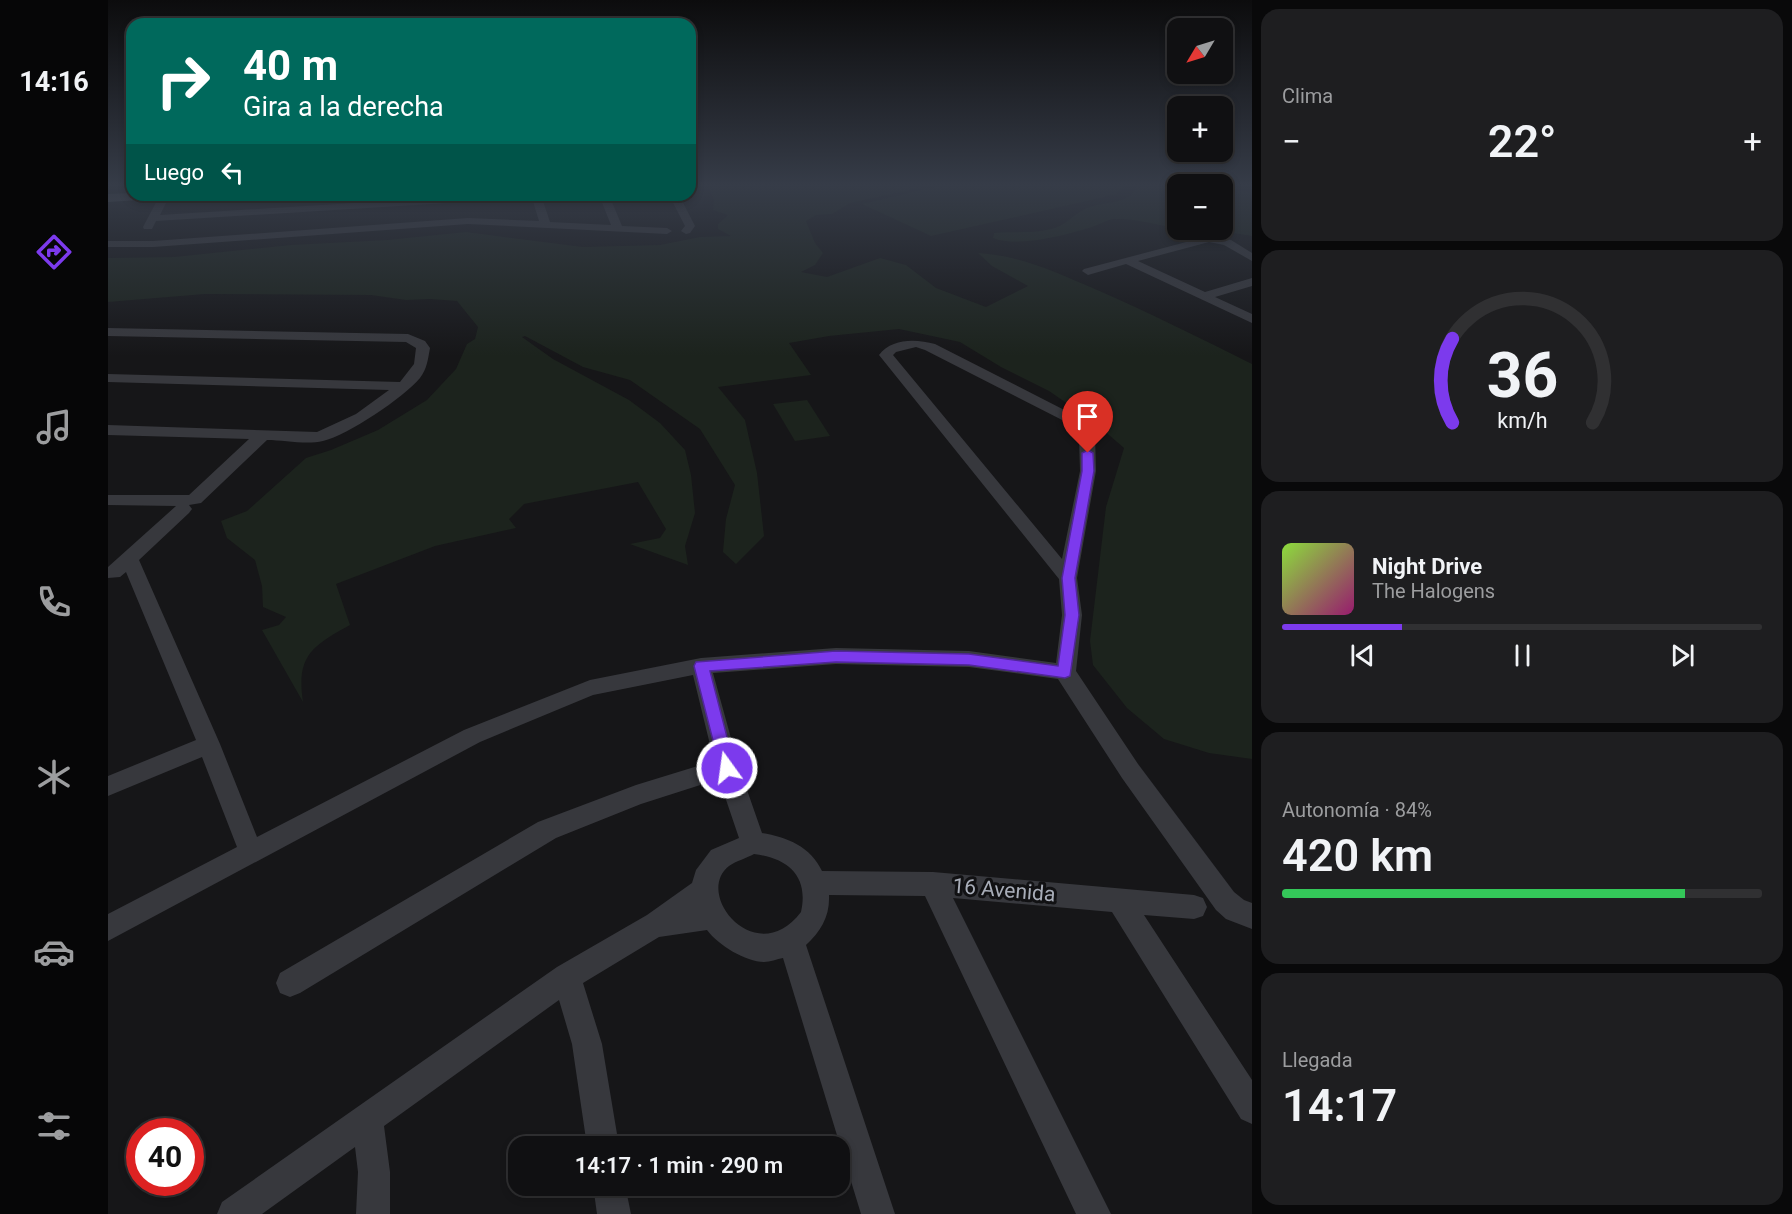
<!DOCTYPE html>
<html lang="es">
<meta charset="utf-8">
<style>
:root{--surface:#101012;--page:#1e1e20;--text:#f1f3f6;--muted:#9c9d9f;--line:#303032;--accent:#7c3aed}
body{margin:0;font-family:Roboto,sans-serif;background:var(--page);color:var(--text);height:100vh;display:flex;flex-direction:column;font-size:22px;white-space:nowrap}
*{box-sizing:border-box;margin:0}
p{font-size:20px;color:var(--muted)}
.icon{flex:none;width:33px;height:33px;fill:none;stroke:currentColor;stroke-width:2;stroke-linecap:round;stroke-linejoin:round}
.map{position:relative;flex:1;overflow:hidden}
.side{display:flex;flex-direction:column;gap:9px;padding:9px;background:#09090a;width:540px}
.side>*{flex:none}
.guide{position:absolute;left:18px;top:18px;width:570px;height:183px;border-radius:18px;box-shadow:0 3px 9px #0003,0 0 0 2px var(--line);background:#00695c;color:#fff;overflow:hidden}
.needle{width:39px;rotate:232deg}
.controls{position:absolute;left:1059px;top:18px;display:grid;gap:12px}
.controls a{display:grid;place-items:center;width:66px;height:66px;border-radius:12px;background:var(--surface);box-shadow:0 3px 9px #0003,0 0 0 2px var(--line);font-size:30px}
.speed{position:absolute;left:18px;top:1118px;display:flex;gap:12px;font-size:30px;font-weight:700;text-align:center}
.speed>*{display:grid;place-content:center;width:78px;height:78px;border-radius:50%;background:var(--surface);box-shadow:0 3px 9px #0003,0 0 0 2px var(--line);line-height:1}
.speed .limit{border:9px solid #d22;background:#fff;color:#111}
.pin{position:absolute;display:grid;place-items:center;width:51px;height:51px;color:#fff;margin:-62px -26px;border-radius:50% 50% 50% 0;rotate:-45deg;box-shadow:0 0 6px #0007}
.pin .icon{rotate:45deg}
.me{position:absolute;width:66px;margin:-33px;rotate:346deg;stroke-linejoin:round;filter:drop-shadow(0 0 4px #0008)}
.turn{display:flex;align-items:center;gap:21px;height:126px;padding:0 18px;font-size:27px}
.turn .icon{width:78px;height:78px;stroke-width:2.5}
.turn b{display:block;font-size:42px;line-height:51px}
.then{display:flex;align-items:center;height:57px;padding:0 18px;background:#0003;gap:12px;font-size:22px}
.big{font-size:45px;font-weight:600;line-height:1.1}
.side .widget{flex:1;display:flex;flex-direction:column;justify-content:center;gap:9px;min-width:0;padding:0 21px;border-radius:18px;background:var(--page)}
.side .dial{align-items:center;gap:0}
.dial svg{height:156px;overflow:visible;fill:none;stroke:var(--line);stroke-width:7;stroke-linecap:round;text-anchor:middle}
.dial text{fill:var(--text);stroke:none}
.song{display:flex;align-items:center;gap:18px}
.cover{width:72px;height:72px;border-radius:9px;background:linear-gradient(135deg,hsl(90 70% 55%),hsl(320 70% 35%))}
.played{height:6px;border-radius:3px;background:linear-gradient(90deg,var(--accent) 25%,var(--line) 25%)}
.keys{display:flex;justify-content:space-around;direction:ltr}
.heat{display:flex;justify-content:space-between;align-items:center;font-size:33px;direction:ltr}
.charge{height:9px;border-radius:4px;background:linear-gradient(90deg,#34c759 84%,var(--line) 0)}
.trip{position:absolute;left:400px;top:1136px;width:342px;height:60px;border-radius:18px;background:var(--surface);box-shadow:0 3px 9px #0003,0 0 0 2px var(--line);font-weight:600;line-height:60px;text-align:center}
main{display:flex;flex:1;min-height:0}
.tabs{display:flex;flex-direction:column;width:108px;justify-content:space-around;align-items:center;background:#060607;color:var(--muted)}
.tabs .icon{width:42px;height:42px}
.tabs .current{color:var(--accent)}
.tabs b{font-size:27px;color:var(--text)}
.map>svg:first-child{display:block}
</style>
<main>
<nav class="tabs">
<b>14:16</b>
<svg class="icon current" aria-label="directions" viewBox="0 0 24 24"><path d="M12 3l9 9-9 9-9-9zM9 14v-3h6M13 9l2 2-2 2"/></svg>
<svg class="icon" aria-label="music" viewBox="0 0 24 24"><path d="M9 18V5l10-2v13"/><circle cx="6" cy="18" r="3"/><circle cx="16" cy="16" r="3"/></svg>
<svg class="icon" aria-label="phone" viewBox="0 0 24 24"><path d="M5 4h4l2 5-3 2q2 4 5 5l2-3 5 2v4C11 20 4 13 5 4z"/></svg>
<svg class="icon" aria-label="climate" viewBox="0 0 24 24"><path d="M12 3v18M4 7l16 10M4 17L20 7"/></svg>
<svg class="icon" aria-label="car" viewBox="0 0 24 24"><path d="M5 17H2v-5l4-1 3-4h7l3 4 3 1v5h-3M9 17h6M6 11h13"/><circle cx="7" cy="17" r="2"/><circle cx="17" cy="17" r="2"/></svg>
<svg class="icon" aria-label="filters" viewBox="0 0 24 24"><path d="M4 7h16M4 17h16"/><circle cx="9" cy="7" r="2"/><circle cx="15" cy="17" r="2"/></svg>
</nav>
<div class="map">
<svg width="1144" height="1214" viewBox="0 0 1144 1214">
<rect width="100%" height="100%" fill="#161618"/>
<g fill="#1c231d">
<path d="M 600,186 L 821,186 L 742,203 L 724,214 L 708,215 L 698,221 L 707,243 L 715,253 L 707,265 L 693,272 L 719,277 L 772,258 L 798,265 L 828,288 L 878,307 L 920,286 L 884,266 L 870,253 C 915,256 946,272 987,289 C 1040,312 1092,338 1144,364 L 1144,759 L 1101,753 L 1056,739 L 1019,708 L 985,665 L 982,641 L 998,507 L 1016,448 L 986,422 L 941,391 L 893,367 L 852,342 L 791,329 L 721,336 L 681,343 L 703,375 L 610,387 L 637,420 L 649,473 L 656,536 L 628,564 L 615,552 L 618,519 L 627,485 L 592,429 L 522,380 L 475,367 L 417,336 L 414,337 L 445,359 L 521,400 L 552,423 L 577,450 L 583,475 L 587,513 L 577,546 L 580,565 L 522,544 L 552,538 L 558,529 L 530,482 L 416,504 L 401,519 L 408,528 L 327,546 L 228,584 L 242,625 C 204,646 188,656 195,702 L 154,630 L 171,625 L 178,617 L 155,607 L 154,586 L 147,560 L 119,538 L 113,521 L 139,511 L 198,458 L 223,450 L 270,430 L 319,400 L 348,369 L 359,344 L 367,339 L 370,327 L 349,301 L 322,299 L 298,300 L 263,295 L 97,294 L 0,302 L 0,258 L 66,257 L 183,245 L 279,240 L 358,232 L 475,247 L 552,245 L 592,237 L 623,236 L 610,229 L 610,224 L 620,215 L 605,210 L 606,200 Z"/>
<path d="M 830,186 L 1018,186 L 1008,194 L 992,198 L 823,236 L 754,204 Z"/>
<path d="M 1029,186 L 1069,186 L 1069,228 C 1048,225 1027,218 1006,219 C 998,220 991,225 984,227 C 959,235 909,248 885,238 L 886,233 C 905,231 924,234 943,229 C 957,226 964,216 975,210 C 992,200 1021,207 1029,186 Z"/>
<path d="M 1115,189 L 1142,192 L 1144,236 L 1119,232 L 1081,230 L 1114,230 Z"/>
<path d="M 699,400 L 722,436 L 687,441 L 665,404 Z"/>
</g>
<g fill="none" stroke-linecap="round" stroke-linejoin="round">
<g fill="#37383d" fill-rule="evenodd">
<path d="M 52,195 L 62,195 L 52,215 L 356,196 L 361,199 L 356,202 L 48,221 L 44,229 L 36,229 L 35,227 Z"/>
<path d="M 423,195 L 433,195 L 442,222 L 503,225 L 491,195 L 501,195 L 514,226 L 559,228 L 564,231 L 559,234 L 360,224 L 45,247 L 0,247 L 0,241 L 45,241 L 360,218 L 431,221 Z"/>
<path d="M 561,195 L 571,195 L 587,226 L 582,233 L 578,234 L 573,231 L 577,226 Z"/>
<path d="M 1101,236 L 1123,240 L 1144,253 L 1144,261 L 1116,245 L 1101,242 L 1030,261 L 1097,292 L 1144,278 L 1144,286 L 1107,297 L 1144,314 L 1144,323 L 1018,264 L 980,275 L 974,271 L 976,269 Z"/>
<path d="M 0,328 L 300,334 L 317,341 L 322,348 C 320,359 319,369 312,378 C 295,398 240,435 215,441 C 198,445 176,440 159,440 L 93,503 L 81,505 L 84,509 L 81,513 L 31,560 L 112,744 L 149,837 L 356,730 L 482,680 L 593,658 L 728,648 L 861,651 L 948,663 L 954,615 L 951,579 L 771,355 C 784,338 808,339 827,344 L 970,417 L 987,435 L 988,471 L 969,578 L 974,615 L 968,671 L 1030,764 L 1126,892 L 1136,900 L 1144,903 L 1144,929 L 1118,919 L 1108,910 L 1014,778 L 950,679 L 861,667 L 728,664 L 605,673 L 631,767 L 654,833 C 679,837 703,847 714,871 L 825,872 L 1086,895 L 1095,898 L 1099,907 L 1095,916 L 1086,919 L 1036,915 L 1144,1080 L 1144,1124 L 1133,1119 L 1004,912 L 845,898 L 1003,1214 L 968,1214 L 817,896 L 721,895 C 722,916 713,931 698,945 L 787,1214 L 753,1214 L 675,958 C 669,959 662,962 656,962 C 638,962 610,945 599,930 L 551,937 L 475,983 L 494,1044 L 511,1146 L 479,1146 L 464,1044 L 451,1000 L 276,1126 L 282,1172 L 282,1214 L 248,1214 L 250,1172 L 247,1147 L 154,1214 L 109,1214 L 114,1202 L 449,967 L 539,915 L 584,883 L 588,870 L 603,850 L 631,838 L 611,779 L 533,804 L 448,838 L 192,993 L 182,997 L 172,993 L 168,983 L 172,973 L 430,822 L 528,785 L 606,761 L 585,675 L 485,695 L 372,742 L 0,941 L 0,914 L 129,847 L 94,757 L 0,796 L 0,776 L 88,740 L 18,572 L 12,577 L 0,578 L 0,567 L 68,506 L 0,505 L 0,495 L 81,495 L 141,439 L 0,435 L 0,425 L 209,432 L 248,414 L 281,390 L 0,382 L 0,374 L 292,382 L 306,364 L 308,348 L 298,342 L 0,336 ZM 808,347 L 817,350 L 960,423 L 971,436 L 972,471 L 954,559 L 785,355 L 788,352 ZM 646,854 C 680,858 701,876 693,912 C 648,971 585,894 621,866 C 628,861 639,858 646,854 Z"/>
<path d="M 485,1185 L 517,1185 L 523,1214 L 489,1214 Z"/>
</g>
<path fill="#53555c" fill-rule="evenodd" d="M 24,193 L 24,195 L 52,195 L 46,199 L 0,202 L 0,194 Z"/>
</g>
<linearGradient id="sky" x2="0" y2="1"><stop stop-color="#0c0c0d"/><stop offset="0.52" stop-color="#363c48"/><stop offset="1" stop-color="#363c48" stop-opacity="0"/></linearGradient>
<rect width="1144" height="356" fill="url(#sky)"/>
<path fill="#7c3aed" stroke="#51269a" stroke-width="1.5" d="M 980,450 L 985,453 L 986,471 L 967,578 L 971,615 L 962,676 L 957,678 L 861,665 L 728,662 L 602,671 L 627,768 L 624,772 L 619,774 L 613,772 L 586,666 L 588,662 L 728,651 L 861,654 L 950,666 L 957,615 L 954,578 L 974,471 L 974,453 Z"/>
<g text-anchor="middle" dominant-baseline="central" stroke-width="6" stroke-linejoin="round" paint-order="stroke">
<g font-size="21" fill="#a8adb8" stroke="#111113">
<text transform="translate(896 890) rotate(5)">16 Avenida</text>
</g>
</g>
</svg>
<div class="controls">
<a><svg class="needle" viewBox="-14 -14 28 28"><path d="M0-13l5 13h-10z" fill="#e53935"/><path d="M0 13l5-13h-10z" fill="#9c9d9f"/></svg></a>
<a>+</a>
<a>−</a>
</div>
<div class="speed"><div class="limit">40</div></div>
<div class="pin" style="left:980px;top:453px;background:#d93025"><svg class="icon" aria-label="arrive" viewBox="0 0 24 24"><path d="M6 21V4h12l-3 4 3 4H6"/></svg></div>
<svg class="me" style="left:619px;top:768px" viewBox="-20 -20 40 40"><circle r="17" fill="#7c3aed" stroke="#fff" stroke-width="3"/><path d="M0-11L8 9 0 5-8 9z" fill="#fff"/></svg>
<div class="trip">14:17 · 1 min · 290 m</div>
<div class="guide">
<div class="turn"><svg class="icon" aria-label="right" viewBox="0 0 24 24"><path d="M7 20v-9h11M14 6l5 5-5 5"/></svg><div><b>40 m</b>Gira a la derecha</div></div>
<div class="then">Luego<svg class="icon" aria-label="left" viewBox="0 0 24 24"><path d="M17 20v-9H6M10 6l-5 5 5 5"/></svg></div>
</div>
</div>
<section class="side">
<div class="widget"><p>Clima</p>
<div class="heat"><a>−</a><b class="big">22°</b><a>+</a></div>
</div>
<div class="widget dial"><svg viewBox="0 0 100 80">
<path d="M14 69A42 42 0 1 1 86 69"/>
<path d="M14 69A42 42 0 0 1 14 26" stroke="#7c3aed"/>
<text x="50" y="56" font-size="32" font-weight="700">36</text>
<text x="50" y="72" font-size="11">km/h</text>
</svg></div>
<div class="widget">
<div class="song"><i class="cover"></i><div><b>Night Drive</b><p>The Halogens</p></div></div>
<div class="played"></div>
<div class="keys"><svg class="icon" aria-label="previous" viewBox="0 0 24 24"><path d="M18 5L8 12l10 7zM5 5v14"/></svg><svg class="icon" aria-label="pause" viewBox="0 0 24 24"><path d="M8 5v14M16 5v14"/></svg><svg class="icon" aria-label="next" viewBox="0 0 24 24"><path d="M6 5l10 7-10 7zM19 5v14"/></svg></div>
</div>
<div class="widget"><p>Autonomía · 84%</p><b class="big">420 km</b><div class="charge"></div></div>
<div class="widget"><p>Llegada</p><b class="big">14:17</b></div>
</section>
</main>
